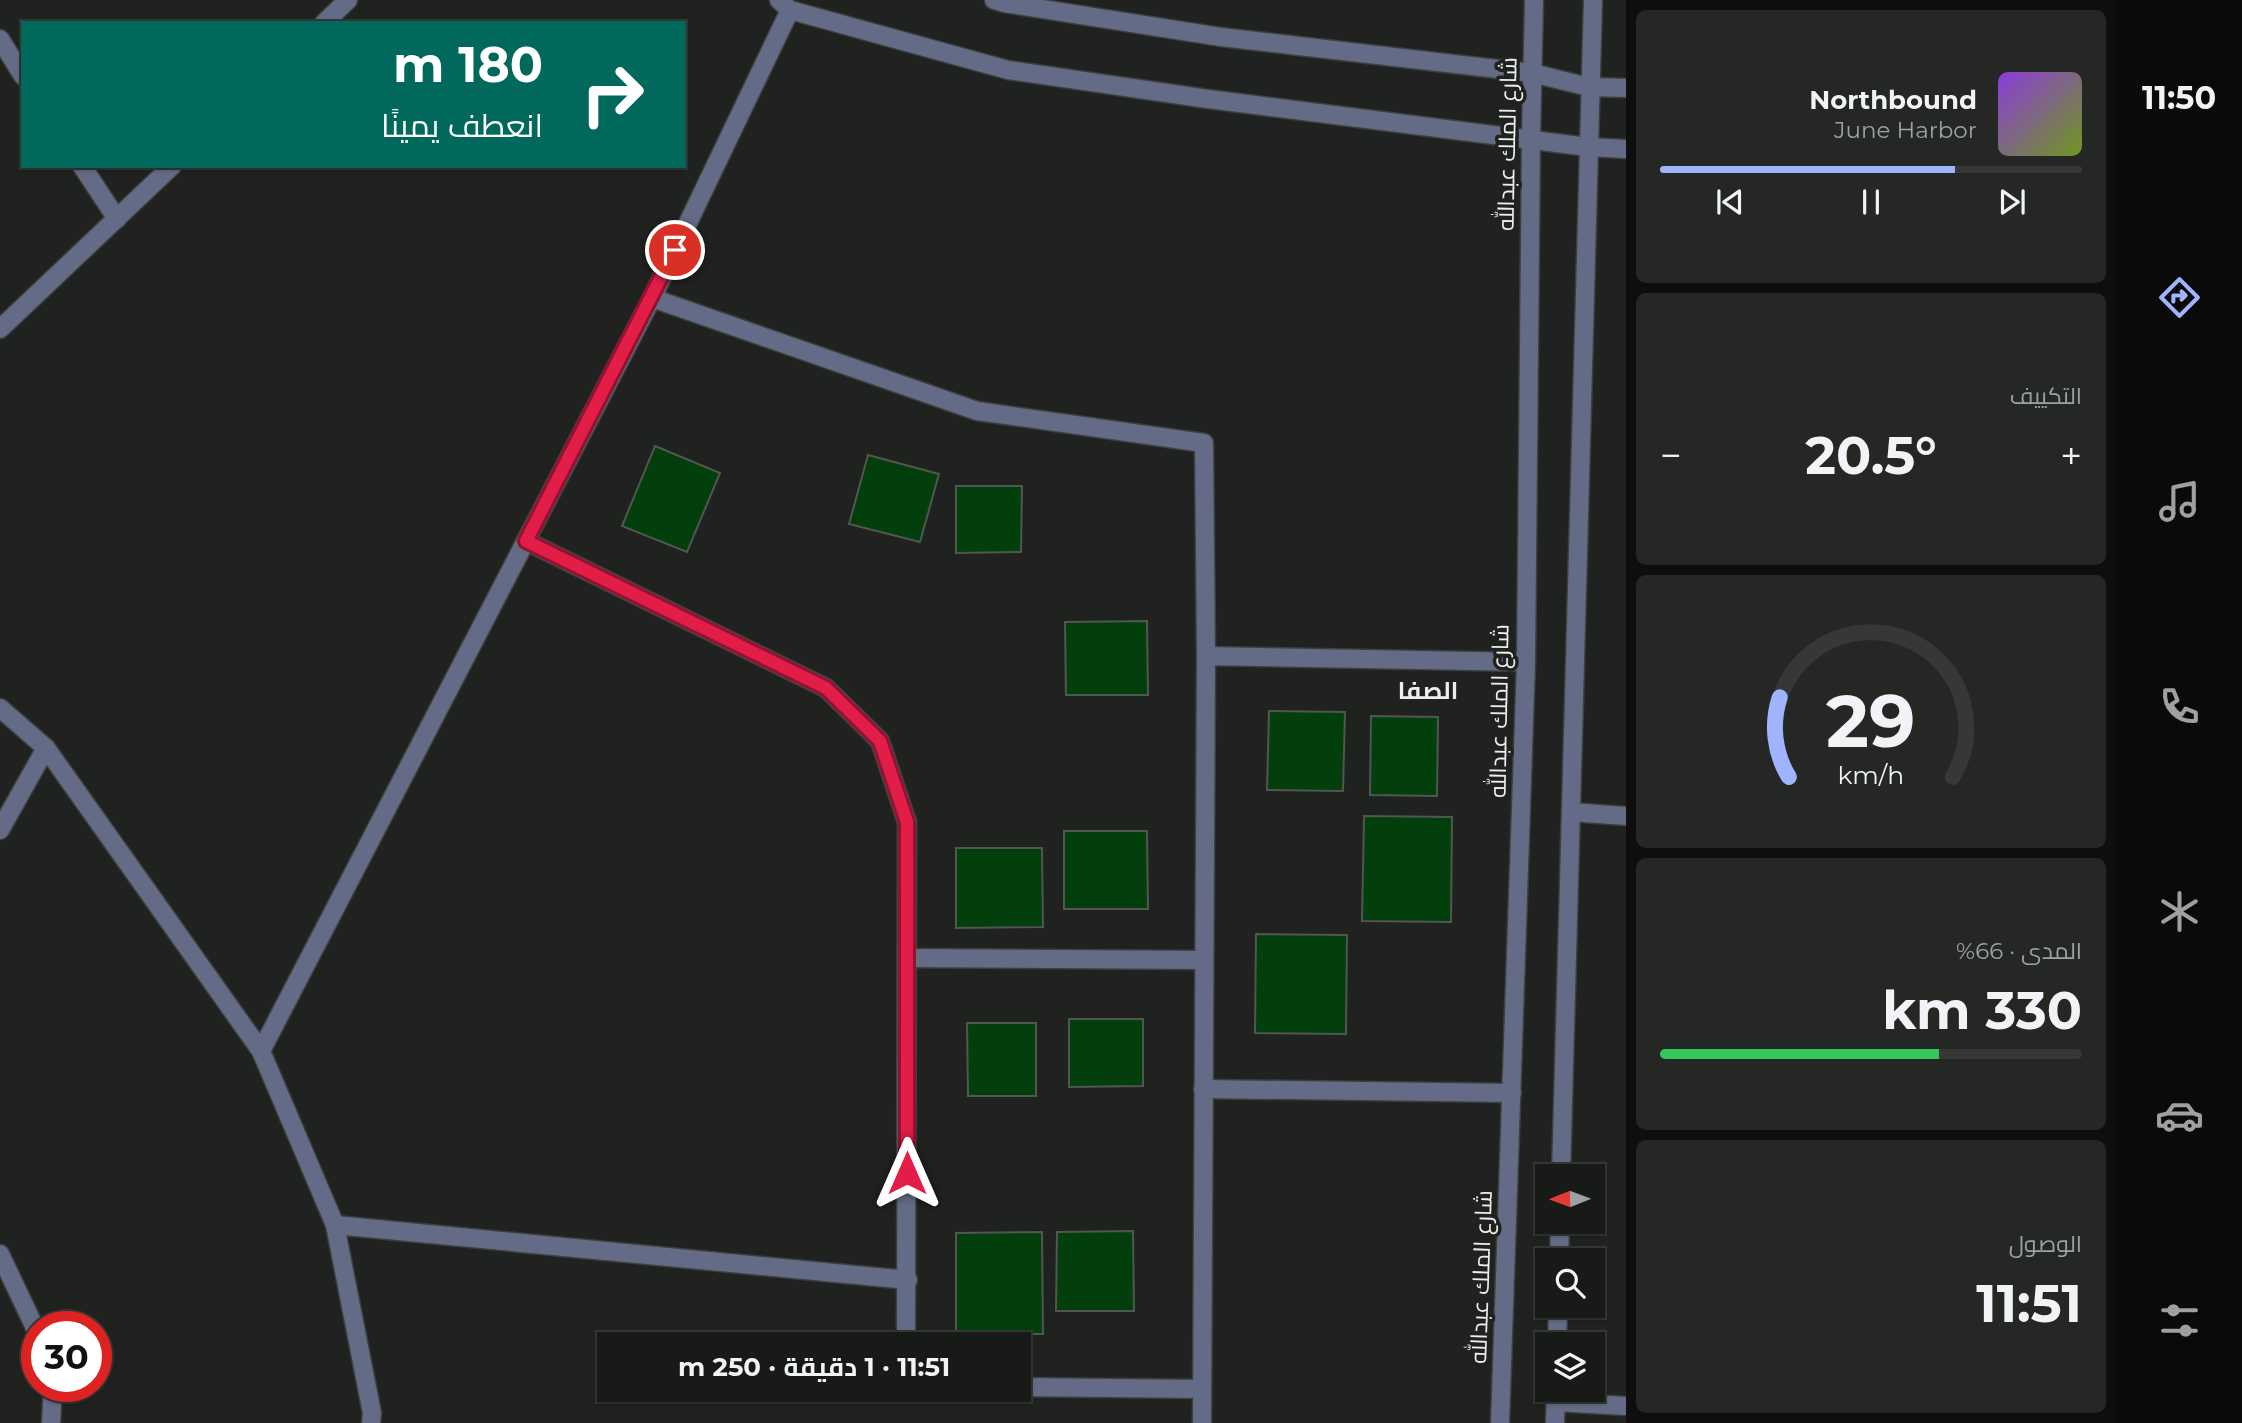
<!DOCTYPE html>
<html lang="ar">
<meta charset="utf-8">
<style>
:root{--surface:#171a17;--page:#242724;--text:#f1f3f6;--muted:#9ea1a1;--line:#363836;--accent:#a0b3fd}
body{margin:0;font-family:Montserrat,Cairo,sans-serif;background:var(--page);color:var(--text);direction:rtl;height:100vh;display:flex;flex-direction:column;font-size:26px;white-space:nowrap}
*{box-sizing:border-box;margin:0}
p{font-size:23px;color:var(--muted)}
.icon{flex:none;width:38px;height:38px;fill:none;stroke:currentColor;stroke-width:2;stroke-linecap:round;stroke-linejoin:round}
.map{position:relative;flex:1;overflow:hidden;direction:ltr}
.side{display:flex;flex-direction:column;gap:10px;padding:10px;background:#0d0e0d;width:490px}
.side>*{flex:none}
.guide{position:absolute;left:21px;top:21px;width:665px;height:147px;border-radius:0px;box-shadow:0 2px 5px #0004,0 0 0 2px var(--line);direction:rtl;background:#00695c;color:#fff;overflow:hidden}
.needle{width:46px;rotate:269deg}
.controls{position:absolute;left:1535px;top:1164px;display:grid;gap:14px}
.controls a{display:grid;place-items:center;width:70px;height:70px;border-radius:0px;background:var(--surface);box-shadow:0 2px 5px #0004,0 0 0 2px var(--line);font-size:35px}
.speed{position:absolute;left:21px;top:1311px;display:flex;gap:14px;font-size:35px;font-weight:700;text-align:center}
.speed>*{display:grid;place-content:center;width:91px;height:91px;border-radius:50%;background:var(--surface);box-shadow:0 2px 5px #0004,0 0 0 2px var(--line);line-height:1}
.speed .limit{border:10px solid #d22;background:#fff;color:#111}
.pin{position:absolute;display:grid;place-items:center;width:60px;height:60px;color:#fff;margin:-30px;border:4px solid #fff;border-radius:50%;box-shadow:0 2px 7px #0007}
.me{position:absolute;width:77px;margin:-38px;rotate:0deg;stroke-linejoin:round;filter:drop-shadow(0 0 5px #0008)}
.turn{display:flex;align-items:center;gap:24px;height:147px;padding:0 28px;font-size:32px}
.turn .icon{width:91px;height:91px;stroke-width:2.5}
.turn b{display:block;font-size:49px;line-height:60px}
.big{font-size:52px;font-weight:700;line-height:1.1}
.side .widget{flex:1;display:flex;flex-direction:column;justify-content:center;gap:10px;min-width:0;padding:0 24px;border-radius:10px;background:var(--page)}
.side .dial{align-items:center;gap:0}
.dial svg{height:182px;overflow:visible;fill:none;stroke:var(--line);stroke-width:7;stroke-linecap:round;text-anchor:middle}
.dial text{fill:var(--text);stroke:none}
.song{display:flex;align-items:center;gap:21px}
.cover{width:84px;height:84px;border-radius:10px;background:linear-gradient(135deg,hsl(270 70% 55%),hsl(80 70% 35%))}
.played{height:7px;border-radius:4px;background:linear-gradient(90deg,var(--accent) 70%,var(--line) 70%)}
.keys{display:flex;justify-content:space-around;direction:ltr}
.heat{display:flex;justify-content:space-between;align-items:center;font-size:38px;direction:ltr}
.charge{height:10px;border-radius:5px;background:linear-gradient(90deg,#34c759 66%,var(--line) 0)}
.trip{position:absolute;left:597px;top:1332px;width:434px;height:70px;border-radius:0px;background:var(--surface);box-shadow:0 2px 5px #0004,0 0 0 2px var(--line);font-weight:700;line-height:70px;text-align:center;direction:rtl}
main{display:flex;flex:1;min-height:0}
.menu{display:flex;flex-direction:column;width:126px;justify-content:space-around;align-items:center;background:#090a09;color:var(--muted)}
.menu .icon{width:49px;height:49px}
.menu .current{color:var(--accent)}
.menu b{font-size:32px;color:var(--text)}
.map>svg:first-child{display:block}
</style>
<main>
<nav class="menu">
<b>11:50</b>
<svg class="icon current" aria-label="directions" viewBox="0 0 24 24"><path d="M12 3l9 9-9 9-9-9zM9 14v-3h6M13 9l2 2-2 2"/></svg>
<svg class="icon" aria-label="music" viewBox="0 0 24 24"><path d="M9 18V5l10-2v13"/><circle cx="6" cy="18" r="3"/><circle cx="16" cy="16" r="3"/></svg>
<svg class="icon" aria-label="phone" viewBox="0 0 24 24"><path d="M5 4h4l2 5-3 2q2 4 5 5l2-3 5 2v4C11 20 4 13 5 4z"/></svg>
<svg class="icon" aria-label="climate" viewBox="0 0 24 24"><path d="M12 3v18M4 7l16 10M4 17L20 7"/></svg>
<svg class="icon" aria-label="car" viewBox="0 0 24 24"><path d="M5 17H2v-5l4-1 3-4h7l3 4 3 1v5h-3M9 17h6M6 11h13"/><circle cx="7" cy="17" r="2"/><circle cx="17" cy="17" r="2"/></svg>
<svg class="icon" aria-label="filters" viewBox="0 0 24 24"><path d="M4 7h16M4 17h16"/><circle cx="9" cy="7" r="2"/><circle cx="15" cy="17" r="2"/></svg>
</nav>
<section class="side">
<div class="widget">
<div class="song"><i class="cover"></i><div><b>Northbound</b><p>June Harbor</p></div></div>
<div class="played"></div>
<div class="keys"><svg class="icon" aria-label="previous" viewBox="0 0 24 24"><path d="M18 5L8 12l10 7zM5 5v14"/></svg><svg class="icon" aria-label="pause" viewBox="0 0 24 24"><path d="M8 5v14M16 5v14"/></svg><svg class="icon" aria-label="next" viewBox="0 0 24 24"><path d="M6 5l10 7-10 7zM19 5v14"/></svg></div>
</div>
<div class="widget"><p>التكييف</p>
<div class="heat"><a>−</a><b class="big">20.5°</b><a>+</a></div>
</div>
<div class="widget dial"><svg viewBox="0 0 100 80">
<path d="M14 69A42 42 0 1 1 86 69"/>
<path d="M14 69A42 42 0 0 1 10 34" stroke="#a0b3fd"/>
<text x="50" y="56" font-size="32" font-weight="700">29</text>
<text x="50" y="72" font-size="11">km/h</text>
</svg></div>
<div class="widget"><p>المدى · 66%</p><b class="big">330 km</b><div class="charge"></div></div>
<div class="widget"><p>الوصول</p><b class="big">11:51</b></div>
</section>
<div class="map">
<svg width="1626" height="1423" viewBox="0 0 1626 1423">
<rect width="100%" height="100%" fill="#1f221f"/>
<g fill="#023f0c" stroke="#515651" stroke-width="2">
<path d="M 655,446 L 720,473 L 687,552 L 622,526 Z"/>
<path d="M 868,455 L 939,474 L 920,542 L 849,524 Z"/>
<path d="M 956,486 L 1022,486 L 1021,552 L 956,553 Z"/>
<path d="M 1147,621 L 1148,695 L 1066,695 L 1065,622 Z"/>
<path d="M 1269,711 L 1345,712 L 1343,791 L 1267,790 Z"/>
<path d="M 1371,716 L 1438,717 L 1437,796 L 1370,795 Z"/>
<path d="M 1364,816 L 1452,817 L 1451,922 L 1362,921 Z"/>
<path d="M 1064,831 L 1147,831 L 1148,909 L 1064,909 Z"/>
<path d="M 956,848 L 1042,848 L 1043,927 L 956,928 Z"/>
<path d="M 1256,934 L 1347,935 L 1346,1034 L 1255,1033 Z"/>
<path d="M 1069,1019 L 1143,1019 L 1143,1086 L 1069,1087 Z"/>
<path d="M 967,1023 L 1036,1023 L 1036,1096 L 968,1096 Z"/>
<path d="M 1133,1231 L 1134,1311 L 1056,1311 L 1057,1232 Z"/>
<path d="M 1042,1232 L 1043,1334 L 956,1334 L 956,1233 Z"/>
</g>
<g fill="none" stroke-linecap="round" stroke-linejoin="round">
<defs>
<g id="minor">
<path d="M 779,0 L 790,10 L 1008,70 L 1208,99 L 1588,147 L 1626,149"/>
<path d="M 994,0 L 1004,3 L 1221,37 L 1532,73 L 1589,87 L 1626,88"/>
<path d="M 324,23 L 348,0"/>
<path d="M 0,39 L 23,76"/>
<path d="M 82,166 L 117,219"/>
<path d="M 652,298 L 977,411 L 1204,443 L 1206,656 L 1202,1423"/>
<path d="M 0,329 L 172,166"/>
<path d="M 526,541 L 826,688 L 880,741 L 907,822 L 906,1344"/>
<path d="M 1206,656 L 1526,662"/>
<path d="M 0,708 L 46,748 L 261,1051 L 335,1225 L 372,1413 L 371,1423"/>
<path d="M 1571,812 L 1626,816"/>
<path d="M 0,830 L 46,748"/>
<path d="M 907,958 L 1203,960"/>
<path d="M 261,1051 L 652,298 L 790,10"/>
<path d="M 1203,1089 L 1512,1093"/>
<path d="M 1561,1176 L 1593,0"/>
<path d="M 335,1225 L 908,1280"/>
<path d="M 0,1254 L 37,1332"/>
<path d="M 1559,1260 L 1560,1222"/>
<path d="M 1557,1344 L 1558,1306"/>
<path d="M 1018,1387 L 1202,1389"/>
<path d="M 1555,1402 L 1626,1406"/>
<path d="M 51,1423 L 53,1386"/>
<path d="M 1500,1423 L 1526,662 L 1531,139 L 1534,0"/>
<path d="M 1555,1423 L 1556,1390"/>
</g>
</defs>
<use href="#minor" stroke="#3c3f3c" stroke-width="21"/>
<use href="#minor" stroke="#636b86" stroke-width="18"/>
</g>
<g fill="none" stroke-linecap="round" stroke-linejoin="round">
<defs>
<path id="route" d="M 675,250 L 526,541 L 826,688 L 880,741 L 907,822 L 907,1173"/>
</defs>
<use href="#route" stroke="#92132f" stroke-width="18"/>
<use href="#route" stroke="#e11d48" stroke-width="12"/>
</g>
<g text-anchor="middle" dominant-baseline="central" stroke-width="7" stroke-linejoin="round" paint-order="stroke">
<g font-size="23" fill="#ebeeeb" stroke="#1f221f">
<text transform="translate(1507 144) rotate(-89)">شارع الملك عبدالله</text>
<text transform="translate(1499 711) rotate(-89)">شارع الملك عبدالله</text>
<text transform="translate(1481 1277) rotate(-88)">شارع الملك عبدالله</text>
</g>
<g font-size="24" font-weight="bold" fill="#ebeeeb" stroke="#1f221f">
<text x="1428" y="690">الصفا</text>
</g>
</g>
</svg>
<div class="controls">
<a><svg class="needle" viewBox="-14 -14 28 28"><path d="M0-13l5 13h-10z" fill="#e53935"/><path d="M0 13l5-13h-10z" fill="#9ea1a1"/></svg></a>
<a><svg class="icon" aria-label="search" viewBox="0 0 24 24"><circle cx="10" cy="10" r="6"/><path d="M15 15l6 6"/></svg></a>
<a><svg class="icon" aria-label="layers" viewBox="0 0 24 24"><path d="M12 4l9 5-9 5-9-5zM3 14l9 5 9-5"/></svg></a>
</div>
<div class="speed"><div class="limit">30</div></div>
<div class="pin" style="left:675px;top:250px;background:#d93025"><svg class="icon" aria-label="arrive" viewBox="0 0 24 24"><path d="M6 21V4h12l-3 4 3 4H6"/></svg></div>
<svg class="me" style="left:907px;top:1173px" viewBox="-20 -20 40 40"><path d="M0-17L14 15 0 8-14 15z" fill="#e11d48" stroke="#fff" stroke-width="4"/></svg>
<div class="trip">11:51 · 1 دقيقة · 250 m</div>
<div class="guide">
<div class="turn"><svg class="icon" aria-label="right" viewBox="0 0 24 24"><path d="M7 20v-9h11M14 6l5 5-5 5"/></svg><div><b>180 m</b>انعطف يمينًا</div></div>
</div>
</div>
</main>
